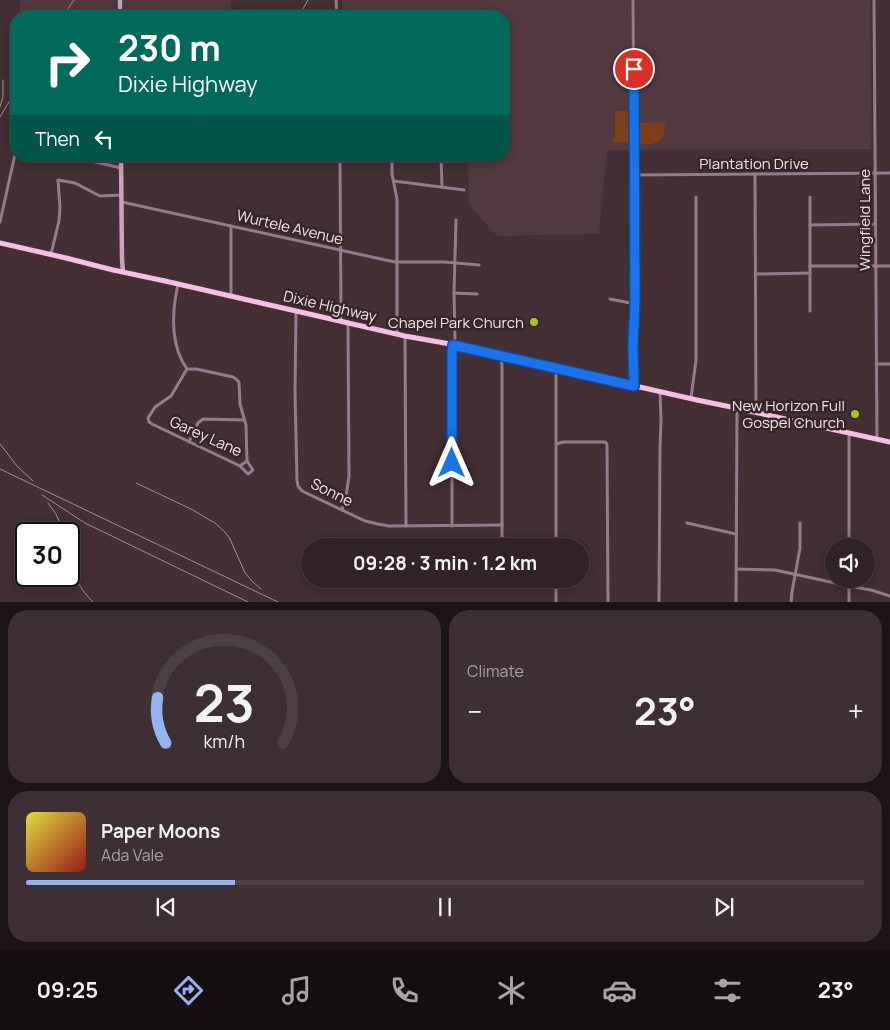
<!DOCTYPE html>
<meta charset="utf-8">
<style>
:root{--surface:#322327;--page:#3d2f33;--text:#f1f3f6;--muted:#a8a4a7;--line:#4d4044;--accent:#95b2f1}
body{margin:0;font-family:Manrope,sans-serif;background:var(--page);color:var(--text);height:100vh;display:flex;flex-direction:column;font-size:19px;white-space:nowrap}
*{box-sizing:border-box;margin:0}
p{font-size:16px;color:var(--muted)}
.icon{flex:none;width:28px;height:28px;fill:none;stroke:currentColor;stroke-width:2;stroke-linecap:round;stroke-linejoin:round}
.map{position:relative;height:602px;overflow:hidden}
.drawer{display:flex;flex-direction:column;gap:8px;padding:8px;background:#1c1315;flex:1}
.drawer>*{flex:none}
.guide{position:absolute;left:10px;top:10px;width:500px;height:152px;border-radius:20px;box-shadow:0 2px 12px #0003,0 0 0 1px var(--line);background:#00695c;color:#fff;overflow:hidden}
.controls{position:absolute;left:825px;top:538px;display:grid;gap:10px}
.controls a{display:grid;place-items:center;width:50px;height:50px;border-radius:50%;background:var(--surface);box-shadow:0 2px 12px #0003,0 0 0 1px var(--line);font-size:25px}
.speed{position:absolute;left:15px;top:522px;display:flex;gap:10px;font-size:25px;font-weight:700;text-align:center}
.speed>*{display:grid;place-content:center;width:65px;height:65px;border-radius:50%;background:var(--surface);box-shadow:0 2px 12px #0003,0 0 0 1px var(--line);line-height:1}
.speed .limit{border:2px solid #111;border-radius:8px;background:#fff;color:#111}
.pin{position:absolute;display:grid;place-items:center;width:42px;height:42px;color:#fff;margin:-21px;border:2px solid #fff;border-radius:50%;box-shadow:0 1px 5px #0007}
.me{position:absolute;width:55px;margin:-28px;rotate:0deg;stroke-linejoin:round;filter:drop-shadow(0 0 4px #0008)}
.turn{display:flex;align-items:center;gap:18px;height:105px;padding:0 25px;font-size:22px}
.turn .icon{width:65px;height:65px;stroke-width:2.5}
.turn b{display:block;font-size:35px;line-height:42px}
.then{display:flex;align-items:center;height:48px;padding:0 25px;background:#0003;gap:10px;font-size:19px}
.big{font-size:38px;font-weight:700;line-height:1.1}
.drawer .tile{flex:1;display:flex;flex-direction:column;justify-content:center;gap:8px;min-width:0;padding:0 18px;border-radius:20px;background:var(--page)}
.drawer .dial{align-items:center;gap:0}
.dial svg{height:130px;overflow:visible;fill:none;stroke:var(--line);stroke-width:7;stroke-linecap:round;text-anchor:middle}
.dial text{fill:var(--text);stroke:none}
.song{display:flex;align-items:center;gap:15px}
.cover{width:60px;height:60px;border-radius:8px;background:linear-gradient(135deg,hsl(60 70% 55%),hsl(0 70% 35%))}
.played{height:5px;border-radius:2px;background:linear-gradient(90deg,var(--accent) 25%,var(--line) 25%)}
.keys{display:flex;justify-content:space-around;direction:ltr}
.heat{display:flex;justify-content:space-between;align-items:center;font-size:28px;direction:ltr}
.drawer .tiles{flex:1;display:grid;gap:8px;grid-template-columns:1fr 1fr}
.tile:last-child{grid-column:span 2}
.trip{position:absolute;left:301px;top:538px;width:288px;height:50px;border-radius:25px;background:var(--surface);box-shadow:0 2px 12px #0003,0 0 0 1px var(--line);font-weight:700;line-height:50px;text-align:center}
.menu{display:flex;height:80px;justify-content:space-around;align-items:center;background:#140e10;color:var(--muted)}
.menu .icon{width:35px;height:35px}
.menu .current{color:var(--accent)}
.menu b{font-size:22px;color:var(--text)}
.map>svg:first-child{display:block}
</style>
<div class="map">
<svg width="890" height="603" viewBox="0 0 890 603">
<rect width="100%" height="100%" fill="#432f34"/>
<g fill="#52383f">
<rect x="20" y="0" width="96" height="16"/>
<rect x="123" y="0" width="108" height="16"/>
<path d="M 342,0 L 870,0 L 871,149 L 607,150 L 599,234 L 497,236 L 469,205 L 468,156 L 504,156 L 504,16 L 342,16 Z"/>
</g>
<g fill="#7c3f1a">
<path d="M 615,111 L 626,111 L 630,114 C 633,122 635,136 628,142 L 612,143 L 613,138 L 615,137 Z"/>
<path d="M 665,122 C 665,135 663,144 648,144 C 643,144 641,145 637,142 L 636,123 Z"/>
</g>
<g fill="none" stroke-linecap="round" stroke-linejoin="round">
<g stroke="#967a8e" stroke-width="3">
<path d="M 336,0 L 337,16"/>
<path d="M 633,0 L 635,302 L 633,346 L 634,385"/>
<path d="M 874,0 L 877,438"/>
<path d="M 71,156 L 121,168"/>
<path d="M 340,156 L 341,321"/>
<path d="M 392,156 L 392,174 L 397,199 L 397,333"/>
<path d="M 441,156 L 442,187"/>
<path d="M 755,174 L 756,412"/>
<path d="M 634,175 L 890,173"/>
<path d="M 394,181 L 464,190"/>
<path d="M 810,197 L 810,311"/>
<path d="M 122,202 L 390,261 L 396,262 L 444,262 L 479,265"/>
<path d="M 0,222 L 16,150"/>
<path d="M 810,225 L 875,224"/>
<path d="M 51,254 L 59,221 L 60,207 L 58,180 L 75,183 L 100,196 L 121,195"/>
<path d="M 810,266 L 890,266"/>
<path d="M 756,274 L 810,273"/>
<path d="M 178,284 C 172,311 170,345 187,369 L 196,369 L 233,377 L 236,379 L 239,382 L 240,404 L 246,425 L 247,461 L 240,466 L 152,424 L 149,422 L 148,418 L 155,407 L 171,396 L 187,369"/>
<path d="M 454,293 L 477,294"/>
<path d="M 231,296 L 231,226"/>
<path d="M 610,299 L 635,304"/>
<path d="M 296,311 L 295,392 L 297,480 L 298,486 L 302,491 L 365,521 L 378,524 L 389,526 L 502,525"/>
<path d="M 405,336 L 406,526"/>
<path d="M 501,356 L 502,366 L 502,537 L 507,540 L 556,539"/>
<path d="M 876,364 L 890,364"/>
<path d="M 556,369 L 556,546"/>
<path d="M 691,398 L 696,360 L 696,197"/>
<path d="M 189,442 L 198,423 L 203,419 L 244,420"/>
<path d="M 556,444 L 563,442 L 605,442 L 607,444 L 608,603"/>
<path d="M 240,466 L 248,474 L 253,470 L 247,461"/>
<path d="M 342,510 L 346,496 L 349,476 L 348,323"/>
<path d="M 687,523 L 736,534"/>
<path d="M 452,526 L 452,352 L 455,338 L 454,293 L 456,220"/>
<path d="M 849,546 L 849,433"/>
<path d="M 736,569 L 775,570 L 849,586 L 871,590 L 890,596"/>
<path d="M 556,603 L 556,579"/>
<path d="M 659,603 L 660,448 L 661,420 L 660,392"/>
<path d="M 736,603 L 737,408"/>
<path d="M 791,603 L 792,592 L 800,548 L 800,523"/>
<path d="M 849,603 L 849,579"/>
</g>
<g stroke="#cda0c0" stroke-width="4.5">
<path d="M 120,16 L 120,0"/>
<path d="M 121,156 L 122,259 L 123,272"/>
</g>
<path stroke="#f7bee6" stroke-width="5" d="M 0,243 L 66,258 L 113,270 L 165,281 L 405,336 L 450,344 L 697,400 L 731,407 L 890,442"/>
<g stroke="#a19094" stroke-width="1">
<path d="M 63,16 L 74,0"/>
<path d="M 299,16 L 308,0"/>
<path d="M 0,107 L 3,97 L 3,80"/>
<path d="M 0,117 L 16,90"/>
<path d="M 0,444 L 17,466 L 33,481"/>
<path d="M 0,469 L 280,603"/>
<path d="M 136,483 L 191,509 L 215,523 L 224,531 L 230,539 L 245,573 L 254,583 L 261,589"/>
<path d="M 42,495 L 85,523 L 250,603"/>
<path d="M 48,503 L 56,514 L 65,534"/>
<path d="M 69,556 C 72,574 80,590 94,603"/>
</g>
</g>
<g fill="none" stroke-linecap="round" stroke-linejoin="round">
<defs>
<path id="route" d="M 452,463 L 452,352 L 453,345 L 634,386 L 633,346 L 635,302 L 634,69"/>
</defs>
<use href="#route" stroke="#114b97" stroke-width="12"/>
<use href="#route" stroke="#1a73e8" stroke-width="9"/>
</g>
<g fill="#a7c71e" stroke="#38252a" stroke-width="2">
<circle cx="534" cy="322" r="5"/>
<circle cx="855" cy="414" r="5"/>
</g>
<g text-anchor="middle" dominant-baseline="central" stroke-width="5" stroke-linejoin="round" paint-order="stroke">
<g font-size="15" fill="#f3e6e9" stroke="#38252a">
<text x="754" y="163">Plantation Drive</text>
<text transform="translate(864 220) rotate(-90)">Wingfield Lane</text>
<text transform="translate(290 227) rotate(13)">Wurtele Avenue</text>
<text transform="translate(330 306) rotate(13)">Dixie Highway</text>
<text transform="translate(206 436) rotate(24)">Garey Lane</text>
<text transform="translate(332 492) rotate(26)">Sonne</text>
</g>
<g font-size="15" fill="#f3e6e9" stroke="#38252a" text-anchor="end">
<text x="524" y="322">Chapel Park Church</text>
<text x="845" y="405">New Horizon Full<tspan x="845" dy="17">Gospel Church</tspan></text>
</g>
</g>
</svg>
<div class="controls">
<a><svg class="icon" aria-label="sound" viewBox="0 0 24 24"><path d="M4 9h4l5-4v14l-5-4H4zM17 9q2 3 0 6"/></svg></a>
</div>
<div class="speed"><div class="limit">30</div></div>
<div class="pin" style="left:634px;top:69px;background:#d93025"><svg class="icon" aria-label="arrive" viewBox="0 0 24 24"><path d="M6 21V4h12l-3 4 3 4H6"/></svg></div>
<svg class="me" style="left:452px;top:463px" viewBox="-20 -20 40 40"><path d="M0-17L14 15 0 8-14 15z" fill="#1a73e8" stroke="#fff" stroke-width="4"/></svg>
<div class="trip">09:28 · 3 min · 1.2 km</div>
<div class="guide">
<div class="turn"><svg class="icon" aria-label="right" viewBox="0 0 24 24"><path d="M7 20v-9h11M14 6l5 5-5 5"/></svg><div><b>230 m</b>Dixie Highway</div></div>
<div class="then">Then<svg class="icon" aria-label="left" viewBox="0 0 24 24"><path d="M17 20v-9H6M10 6l-5 5 5 5"/></svg></div>
</div>
</div>
<section class="drawer">
<div class="tiles">
<div class="tile dial"><svg viewBox="0 0 100 80">
<path d="M14 69A42 42 0 1 1 86 69"/>
<path d="M14 69A42 42 0 0 1 9 41" stroke="#95b2f1"/>
<text x="50" y="56" font-size="32" font-weight="700">23</text>
<text x="50" y="72" font-size="11">km/h</text>
</svg></div>
<div class="tile"><p>Climate</p>
<div class="heat"><a>−</a><b class="big">23°</b><a>+</a></div>
</div>
<div class="tile">
<div class="song"><i class="cover"></i><div><b>Paper Moons</b><p>Ada Vale</p></div></div>
<div class="played"></div>
<div class="keys"><svg class="icon" aria-label="previous" viewBox="0 0 24 24"><path d="M18 5L8 12l10 7zM5 5v14"/></svg><svg class="icon" aria-label="pause" viewBox="0 0 24 24"><path d="M8 5v14M16 5v14"/></svg><svg class="icon" aria-label="next" viewBox="0 0 24 24"><path d="M6 5l10 7-10 7zM19 5v14"/></svg></div>
</div>
</div>
</section>
<nav class="menu">
<b>09:25</b>
<svg class="icon current" aria-label="directions" viewBox="0 0 24 24"><path d="M12 3l9 9-9 9-9-9zM9 14v-3h6M13 9l2 2-2 2"/></svg>
<svg class="icon" aria-label="music" viewBox="0 0 24 24"><path d="M9 18V5l10-2v13"/><circle cx="6" cy="18" r="3"/><circle cx="16" cy="16" r="3"/></svg>
<svg class="icon" aria-label="phone" viewBox="0 0 24 24"><path d="M5 4h4l2 5-3 2q2 4 5 5l2-3 5 2v4C11 20 4 13 5 4z"/></svg>
<svg class="icon" aria-label="climate" viewBox="0 0 24 24"><path d="M12 3v18M4 7l16 10M4 17L20 7"/></svg>
<svg class="icon" aria-label="car" viewBox="0 0 24 24"><path d="M5 17H2v-5l4-1 3-4h7l3 4 3 1v5h-3M9 17h6M6 11h13"/><circle cx="7" cy="17" r="2"/><circle cx="17" cy="17" r="2"/></svg>
<svg class="icon" aria-label="filters" viewBox="0 0 24 24"><path d="M4 7h16M4 17h16"/><circle cx="9" cy="7" r="2"/><circle cx="15" cy="17" r="2"/></svg>
<b>23°</b>
</nav>
